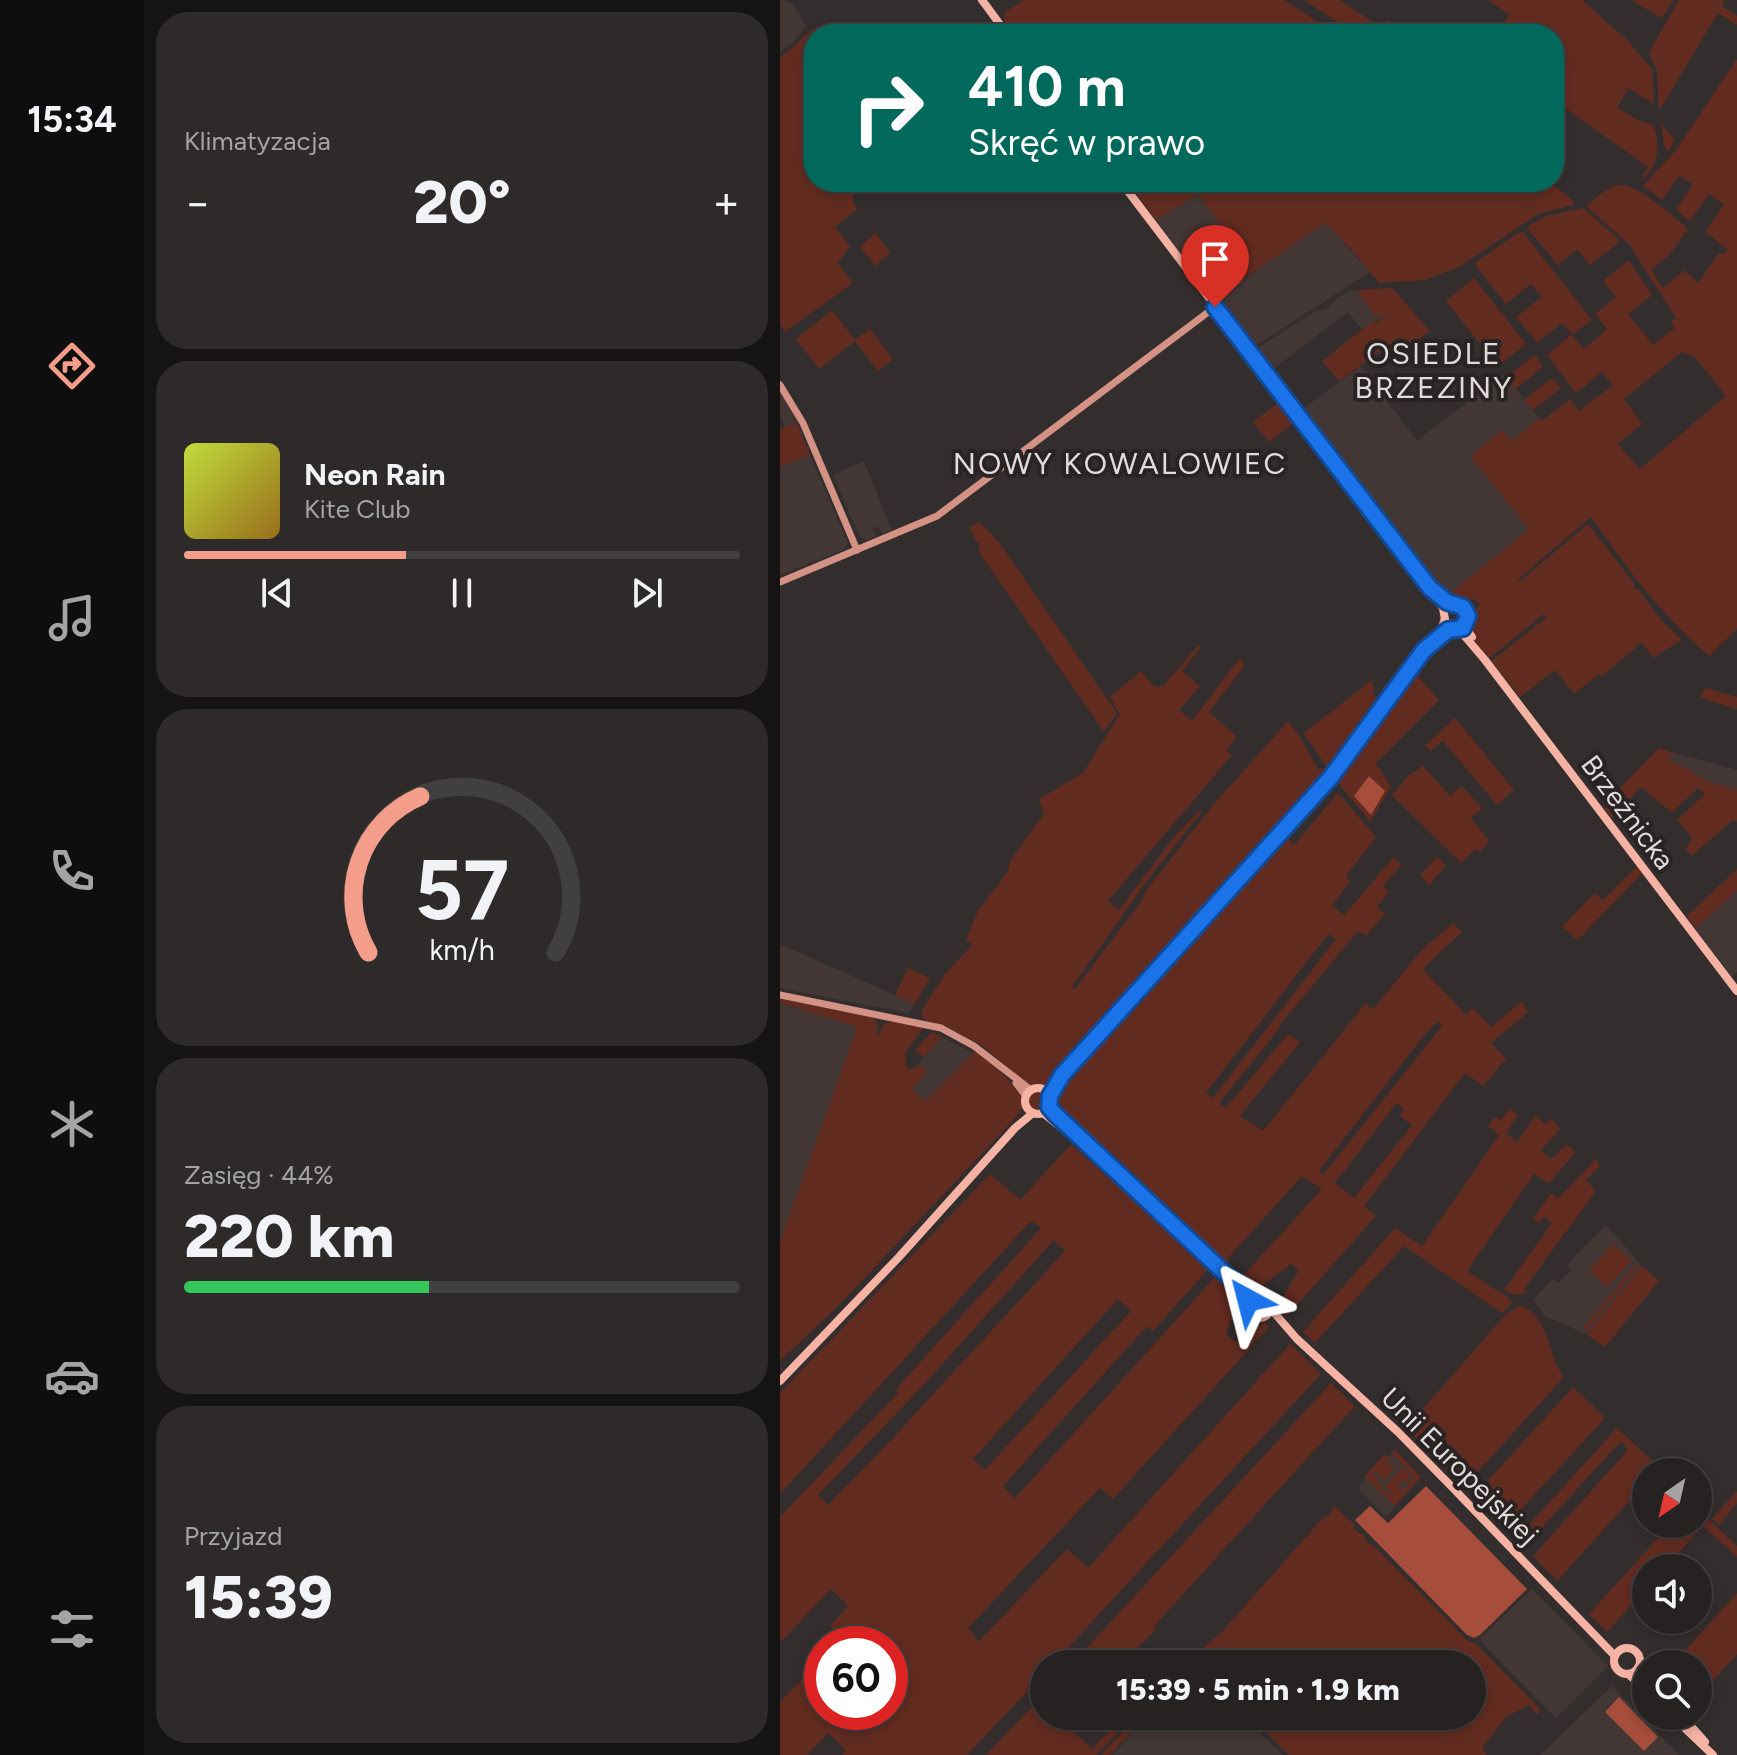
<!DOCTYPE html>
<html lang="pl">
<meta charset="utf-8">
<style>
:root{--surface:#262222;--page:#2e2a2a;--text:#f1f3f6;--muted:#a4a4a5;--line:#423f40;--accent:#f49d8b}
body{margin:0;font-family:Figtree,sans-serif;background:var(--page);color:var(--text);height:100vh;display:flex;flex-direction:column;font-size:30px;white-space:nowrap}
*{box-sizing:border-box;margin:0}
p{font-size:26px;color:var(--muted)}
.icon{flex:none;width:44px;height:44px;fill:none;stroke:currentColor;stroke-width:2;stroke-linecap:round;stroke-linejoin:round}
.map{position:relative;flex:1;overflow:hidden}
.side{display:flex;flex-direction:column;gap:12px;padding:12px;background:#151313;width:636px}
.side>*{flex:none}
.hud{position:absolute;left:24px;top:24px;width:760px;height:168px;border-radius:32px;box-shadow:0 4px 12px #0003,0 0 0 2px var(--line);background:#00695c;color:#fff;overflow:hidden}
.needle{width:52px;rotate:214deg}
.tools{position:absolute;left:852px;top:1458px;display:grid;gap:16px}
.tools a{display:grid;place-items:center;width:80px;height:80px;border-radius:50%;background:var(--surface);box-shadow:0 4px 12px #0003,0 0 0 2px var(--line);font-size:40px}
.speed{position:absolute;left:24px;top:1626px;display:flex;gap:16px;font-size:40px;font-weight:700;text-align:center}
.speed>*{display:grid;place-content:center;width:104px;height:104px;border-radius:50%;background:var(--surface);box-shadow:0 4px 12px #0003,0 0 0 2px var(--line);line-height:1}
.speed .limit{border:12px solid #d22;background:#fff;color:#111}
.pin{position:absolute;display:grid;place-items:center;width:68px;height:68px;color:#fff;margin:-82px -34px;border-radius:50% 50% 50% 0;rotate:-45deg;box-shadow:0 0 8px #0007}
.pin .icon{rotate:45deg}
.me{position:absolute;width:88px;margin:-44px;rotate:322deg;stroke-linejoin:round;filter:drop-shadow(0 0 6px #0008)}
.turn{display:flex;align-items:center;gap:28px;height:168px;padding:0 32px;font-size:36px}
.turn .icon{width:104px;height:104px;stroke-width:2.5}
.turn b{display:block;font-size:56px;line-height:68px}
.big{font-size:60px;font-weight:800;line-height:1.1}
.side .card{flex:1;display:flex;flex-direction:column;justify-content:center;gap:12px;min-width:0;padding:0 28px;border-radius:32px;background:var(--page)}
.side .dial{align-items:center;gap:0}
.dial svg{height:208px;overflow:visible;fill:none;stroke:var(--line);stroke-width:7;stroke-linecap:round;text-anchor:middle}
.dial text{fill:var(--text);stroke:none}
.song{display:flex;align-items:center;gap:24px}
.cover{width:96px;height:96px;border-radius:12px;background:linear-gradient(135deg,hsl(70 70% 55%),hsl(40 70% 35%))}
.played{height:8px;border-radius:4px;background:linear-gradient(90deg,var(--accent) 40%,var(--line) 40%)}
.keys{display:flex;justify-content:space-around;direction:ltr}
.heat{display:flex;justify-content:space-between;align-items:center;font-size:44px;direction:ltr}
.charge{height:12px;border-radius:6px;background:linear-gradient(90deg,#34c759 44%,var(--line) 0)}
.trip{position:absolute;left:250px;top:1650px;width:456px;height:80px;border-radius:40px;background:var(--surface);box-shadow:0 4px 12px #0003,0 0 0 2px var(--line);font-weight:800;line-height:80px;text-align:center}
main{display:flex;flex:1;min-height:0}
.tabs{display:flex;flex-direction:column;width:144px;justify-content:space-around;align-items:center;background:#0f0e0e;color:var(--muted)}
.tabs .icon{width:56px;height:56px}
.tabs .active{color:var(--accent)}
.tabs b{font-size:36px;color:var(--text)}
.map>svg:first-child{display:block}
</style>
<main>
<nav class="tabs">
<b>15:34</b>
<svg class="icon active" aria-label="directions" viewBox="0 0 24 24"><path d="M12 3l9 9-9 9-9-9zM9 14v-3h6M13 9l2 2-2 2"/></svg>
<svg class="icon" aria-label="music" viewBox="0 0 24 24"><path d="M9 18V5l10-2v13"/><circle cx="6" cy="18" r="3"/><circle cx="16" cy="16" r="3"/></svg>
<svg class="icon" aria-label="phone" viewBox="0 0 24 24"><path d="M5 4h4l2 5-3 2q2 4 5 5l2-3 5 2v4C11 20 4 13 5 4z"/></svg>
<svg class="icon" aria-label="climate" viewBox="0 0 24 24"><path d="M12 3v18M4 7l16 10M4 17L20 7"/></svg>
<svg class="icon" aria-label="car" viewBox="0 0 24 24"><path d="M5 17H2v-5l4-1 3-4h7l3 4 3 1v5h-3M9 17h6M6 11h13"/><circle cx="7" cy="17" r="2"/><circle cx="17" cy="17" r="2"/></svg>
<svg class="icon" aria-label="filters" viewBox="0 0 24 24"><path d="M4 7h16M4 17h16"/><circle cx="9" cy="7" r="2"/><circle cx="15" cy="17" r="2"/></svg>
</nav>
<section class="side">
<div class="card"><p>Klimatyzacja</p>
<div class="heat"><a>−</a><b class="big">20°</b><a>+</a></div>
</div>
<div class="card">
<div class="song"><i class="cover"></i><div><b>Neon Rain</b><p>Kite Club</p></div></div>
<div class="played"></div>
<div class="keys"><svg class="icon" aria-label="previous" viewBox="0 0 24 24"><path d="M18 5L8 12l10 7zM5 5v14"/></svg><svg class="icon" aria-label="pause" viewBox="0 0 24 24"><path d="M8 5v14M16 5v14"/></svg><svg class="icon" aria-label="next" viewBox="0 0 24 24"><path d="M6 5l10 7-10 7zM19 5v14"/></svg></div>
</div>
<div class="card dial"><svg viewBox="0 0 100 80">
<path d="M14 69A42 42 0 1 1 86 69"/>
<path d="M14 69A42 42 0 0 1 34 9" stroke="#f49d8b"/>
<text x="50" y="56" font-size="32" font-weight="700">57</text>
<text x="50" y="72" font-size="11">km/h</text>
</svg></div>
<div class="card"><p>Zasięg · 44%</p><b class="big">220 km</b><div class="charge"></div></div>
<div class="card"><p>Przyjazd</p><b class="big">15:39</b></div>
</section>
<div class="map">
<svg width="957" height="1755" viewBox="0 0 957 1755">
<rect width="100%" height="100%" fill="#332e2d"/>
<g fill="#423735">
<path d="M 0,0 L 11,3 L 27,26 L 12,43 L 0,51 Z"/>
<path d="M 418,194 L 453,241 L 413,270 L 376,220 Z"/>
<path d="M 545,223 L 590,272 L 480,343 L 473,344 L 435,298 Z"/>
<path d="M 571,290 L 576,290 L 597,317 L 603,313 L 605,316 L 581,329 L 568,312 L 492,370 L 480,353 L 479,347 L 536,311 L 548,308 L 556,299 Z"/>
<path d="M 581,366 L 637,441 L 724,374 L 759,418 L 732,441 L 721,430 L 728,502 L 749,529 L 668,596 L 634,559 L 521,410 Z"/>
<path d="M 0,392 L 14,412 L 17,423 L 5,427 L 0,416 Z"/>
<path d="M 30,455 L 68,543 L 65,549 L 0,575 L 0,467 Z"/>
<path d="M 84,461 L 112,530 L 102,534 L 98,526 L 93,529 L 96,536 L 87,540 L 80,537 L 53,475 Z"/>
<path d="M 892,752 L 957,770 L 957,790 L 925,780 L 908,769 L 888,761 Z"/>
<path d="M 957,891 L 957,972 L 952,976 L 915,929 Z"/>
<path d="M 0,944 L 135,1004 L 128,1013 L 0,988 Z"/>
<path d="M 0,1003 L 77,1027 L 0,1242 Z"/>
<path d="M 162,1037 L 193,1053 L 145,1102 L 132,1088 L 147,1072 L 138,1064 Z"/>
<path d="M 826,1225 L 862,1266 L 806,1334 L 765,1316 L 753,1300 L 773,1279 L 778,1283 L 791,1270 L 788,1265 L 793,1258 Z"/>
<path d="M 615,1450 L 641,1477 L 606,1517 L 578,1488 L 586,1480 L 584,1477 L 604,1455 L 608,1457 Z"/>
<path d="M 752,1589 L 828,1666 L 776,1718 L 705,1646 L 700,1638 Z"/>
<path d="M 832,1686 L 899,1755 L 760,1755 Z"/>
<path d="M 368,1716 L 463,1716 L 503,1755 L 332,1755 Z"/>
</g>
<g fill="#622b20" fill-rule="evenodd">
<path d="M 244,0 L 504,0 L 557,34 L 236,34 L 224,20 L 225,12 Z"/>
<path d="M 524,0 L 559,0 L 602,28 L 607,20 L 628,34 L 576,34 Z"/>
<path d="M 708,0 L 802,0 L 848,41 L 872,69 L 874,104 L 848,88 L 837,108 L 860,121 L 873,125 C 881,145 879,167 861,180 L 868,167 L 774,100 L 774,34 L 716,34 L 730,15 Z"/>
<path d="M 851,0 L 893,0 L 882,18 Z"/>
<path d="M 899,0 L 945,0 L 942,6 L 957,16 L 957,25 L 938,13 L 879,111 L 883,126 L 895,140 L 888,152 L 885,149 L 879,111 L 877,71 L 869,53 Z"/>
<path d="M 34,28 L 38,34 L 34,34 L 34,182 L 75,182 L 73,202 L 77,209 L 55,227 L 70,246 L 58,263 L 73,283 L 5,332 L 0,324 L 0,58 Z"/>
<path d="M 957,59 L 957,629 L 929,656 C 881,615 847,568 811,517 L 738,579 L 740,581 L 808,524 L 854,583 L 854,589 L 859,590 L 881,620 L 902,640 L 873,658 L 862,642 L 822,676 L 819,674 L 794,694 L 775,670 L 740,697 L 711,661 L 766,618 L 764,614 L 708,659 C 694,641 681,623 700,604 L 695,599 L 686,603 L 669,602 L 655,588 L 659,584 L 668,595 L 749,529 L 690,456 L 722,430 L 732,441 L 759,418 L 762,421 L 790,399 L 799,411 L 833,385 L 822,372 L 796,393 L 767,355 L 792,334 L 782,323 L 757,342 L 736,317 L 762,297 L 751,284 L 726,304 L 695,265 L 695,263 L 736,234 L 743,232 L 812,320 L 792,335 L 804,349 L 827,329 L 815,314 L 836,297 L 823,281 L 849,260 L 872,295 L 848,314 L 873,345 L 895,328 L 891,321 L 896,318 L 849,244 L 806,206 C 816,198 827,187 839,185 C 857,183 894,217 908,229 L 890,254 L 871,270 L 883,288 L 905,270 L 918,283 L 939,253 L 942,255 L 948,250 L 925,232 L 944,204 L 929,194 L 910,221 L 896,210 L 913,184 L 899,176 L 882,200 L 863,186 L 897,149 ZM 902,352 L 915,357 L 946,396 L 860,469 L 838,444 L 862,424 L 844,399 Z"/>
<path d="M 348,182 L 770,182 L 793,201 L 793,205 L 758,214 L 679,267 L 645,280 L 599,283 L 576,255 L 545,223 L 435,298 L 413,270 L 452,241 L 418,194 L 376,220 Z"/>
<path d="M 803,208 L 838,239 L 838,243 L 810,265 L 797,249 L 778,265 L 748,229 L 750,225 L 767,216 Z"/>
<path d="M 96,233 L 110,253 L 95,266 L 80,246 Z"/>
<path d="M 694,278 L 746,344 L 718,366 L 666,301 Z"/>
<path d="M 612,288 L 650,331 L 629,347 L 620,337 L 559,381 L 542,361 L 593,321 L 595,324 L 605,316 L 603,314 L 597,318 L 576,290 Z"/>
<path d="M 52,310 L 75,340 L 90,329 L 113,359 L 98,371 L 75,341 L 39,369 L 16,339 Z"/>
<path d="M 755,355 L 763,367 L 735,389 L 727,377 Z"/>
<path d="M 772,378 L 781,388 L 753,410 L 744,400 Z"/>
<path d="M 499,402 L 515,422 L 489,442 L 473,422 Z"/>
<path d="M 17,423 L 30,455 L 0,467 L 0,429 Z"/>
<path d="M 200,522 L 219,542 L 337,713 L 324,732 L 201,555 L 198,547 L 201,545 L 196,541 L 189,527 Z"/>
<path d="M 419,645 L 421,647 L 402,671 L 420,686 L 399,710 L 412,721 L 460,658 L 465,665 L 429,712 L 457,737 L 446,750 L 452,755 L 328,901 L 339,910 L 393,838 L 421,809 L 421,813 L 366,882 L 292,987 L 295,989 L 360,903 L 368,888 L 434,804 L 508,721 L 519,735 L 538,769 L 543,768 L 545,772 L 270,1082 L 264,1087 L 250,1087 L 203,1046 L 171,1029 L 143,1019 L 141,1012 L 165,974 L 193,944 L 186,940 L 198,911 L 228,871 L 230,861 L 264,814 L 259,799 L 303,773 L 340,714 L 330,697 L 361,671 L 375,687 L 383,686 Z"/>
<path d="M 637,675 L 659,700 L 596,763 L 611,787 L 590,822 L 556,780 L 609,704 L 614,703 L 632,676 Z"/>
<path d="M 592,680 L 594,695 L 598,700 L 577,737 L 549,771 L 524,733 Z"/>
<path d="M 925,688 L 957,697 L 957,709 L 920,698 Z"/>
<path d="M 675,718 L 734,790 L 717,805 L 663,741 L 651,751 L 645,746 Z"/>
<path d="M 879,748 L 892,752 L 889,761 L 908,769 L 925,780 L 957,790 L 957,822 L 953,820 L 912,856 L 906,849 L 912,838 L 897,820 L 925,794 L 918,788 L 892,813 L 861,787 L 831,818 L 825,809 L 829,799 Z"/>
<path d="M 643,766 L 670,796 L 681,786 L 702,808 L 691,818 L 709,841 L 700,852 L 696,849 L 681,863 L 612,795 L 628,776 Z"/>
<path d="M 558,793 L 596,837 L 566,876 L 570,881 L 552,906 L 564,915 L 614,857 L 621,865 L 603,886 L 609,892 L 597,907 L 605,914 L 586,936 L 578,931 L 498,1027 L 499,1029 L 439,1103 L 446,1108 L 508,1034 L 520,1042 L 460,1116 L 483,1131 L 585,1004 L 593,1009 L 641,951 L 673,923 L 682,932 L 643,969 L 686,1015 L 693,1008 L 711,1027 L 742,1001 L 748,1012 L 711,1043 L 726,1059 L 703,1086 L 685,1073 L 584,1206 L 596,1216 L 507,1316 L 503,1312 L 503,1297 L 519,1270 L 511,1264 L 483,1285 L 463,1276 L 542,1189 L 522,1176 L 449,1257 L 448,1263 L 282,1113 L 273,1097 L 275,1091 L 491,855 L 507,838 L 514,845 ZM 548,934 L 556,939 L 433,1098 L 426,1093 ZM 658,1021 L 662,1026 L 543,1175 L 539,1171 L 645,1034 ZM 616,1104 L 624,1108 L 620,1116 L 632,1125 L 574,1198 L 555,1183 Z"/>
<path d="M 657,857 L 666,866 L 649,885 L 640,875 Z"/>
<path d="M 857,866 L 862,873 L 798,940 L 782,927 L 815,893 L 823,900 Z"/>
<path d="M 957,869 L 957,891 L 915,929 L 907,916 Z"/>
<path d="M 128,968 L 150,978 L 135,1004 L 115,995 Z"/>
<path d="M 0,999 L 94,1018 L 98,1024 L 96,1033 L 100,1034 L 103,1025 L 111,1021 L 143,1028 L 125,1053 L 127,1069 L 133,1069 L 138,1064 L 147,1072 L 132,1088 L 145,1101 L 195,1051 L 217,1068 L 243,1095 L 242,1108 L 238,1115 L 59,1305 L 0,1361 L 0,1242 L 77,1027 L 0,1003 Z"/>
<path d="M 152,1032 L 162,1037 L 144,1057 L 135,1050 Z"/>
<circle cx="258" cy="1102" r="10"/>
<path d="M 729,1108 L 738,1115 L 726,1133 L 737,1142 L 756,1115 L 765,1124 L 772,1119 L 780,1129 L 761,1150 L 771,1159 L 787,1144 L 795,1152 L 769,1184 L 754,1174 L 687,1271 L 727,1297 L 732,1303 L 722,1313 L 624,1246 L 535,1343 L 523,1332 L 615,1228 L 642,1246 L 719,1135 L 708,1126 L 714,1117 L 721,1120 Z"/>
<path d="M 291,1144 L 428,1269 L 373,1331 L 367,1326 L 223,1486 L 235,1498 L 436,1276 L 459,1301 L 446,1334 L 455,1342 L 485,1322 L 489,1327 L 333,1499 L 320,1488 L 188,1628 L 199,1641 L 287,1549 L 308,1568 L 510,1344 L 541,1374 L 273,1664 L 264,1664 L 264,1674 L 187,1755 L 62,1755 L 66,1750 L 48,1733 L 27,1755 L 0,1755 L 0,1702 L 42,1659 L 42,1712 L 110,1712 L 110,1644 L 56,1644 L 62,1638 L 50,1626 L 68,1606 L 51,1589 L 2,1641 L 0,1639 L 0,1517 L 118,1393 L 117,1388 L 261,1228 L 251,1221 L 0,1494 L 0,1393 L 210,1174 L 240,1200 ZM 274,1240 L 285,1251 L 99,1453 L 48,1505 L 38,1495 L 138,1391 ZM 338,1299 L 351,1311 L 205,1470 L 193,1459 Z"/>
<path d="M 816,1159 L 820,1166 L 806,1180 L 816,1191 L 744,1289 L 747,1293 L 736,1295 L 724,1290 L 772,1223 L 764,1216 L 759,1223 L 753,1219 L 771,1193 L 778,1199 Z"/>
<path d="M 833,1244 L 852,1261 L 827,1287 L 809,1270 Z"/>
<path d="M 855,1265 L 858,1267 L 805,1331 L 802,1329 Z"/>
<path d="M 862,1266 L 879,1281 L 825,1347 L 806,1334 Z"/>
<path d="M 739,1306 C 769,1312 767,1356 784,1377 L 684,1487 L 626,1428 L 725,1315 Z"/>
<path d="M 551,1383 L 575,1406 L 374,1626 L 376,1629 L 342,1664 L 292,1664 Z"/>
<path d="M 793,1387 L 825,1418 L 725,1527 L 693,1497 Z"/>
<path d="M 837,1428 L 880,1468 L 876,1472 L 866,1472 L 866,1483 L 777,1581 L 753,1556 L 848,1450 L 841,1441 L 744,1547 L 736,1539 Z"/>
<path d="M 615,1450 L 641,1477 L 615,1506 L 584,1477 L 604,1455 L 611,1457 L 615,1464 L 608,1457 L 606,1460 L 615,1468 L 604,1480 L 596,1471 L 593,1474 L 600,1481 L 599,1486 L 610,1496 L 611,1494 L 605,1486 L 623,1467 L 631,1475 L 628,1482 L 624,1480 L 618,1486 L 624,1491 L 634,1476 L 611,1453 Z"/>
<path d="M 957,1491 L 957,1503 L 939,1525 L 932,1519 Z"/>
<path d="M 554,1506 L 575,1525 L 573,1529 L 585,1536 L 586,1542 L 594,1546 L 688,1641 L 695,1643 L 760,1709 L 757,1715 L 749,1705 L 726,1717 L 702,1748 L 707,1755 L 509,1755 L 470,1716 L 692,1716 L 692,1664 L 413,1664 L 411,1662 L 412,1658 L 441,1633 L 541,1520 L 550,1514 Z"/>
<path d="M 918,1509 L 957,1546 L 957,1557 L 923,1526 L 885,1568 L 866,1568 L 866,1589 L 827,1632 L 809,1614 L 891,1524 L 918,1524 Z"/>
<path d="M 957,1593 L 957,1654 L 918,1697 L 918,1664 L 893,1664 Z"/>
<path d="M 264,1694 L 264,1716 L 293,1716 L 286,1724 L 312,1749 L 343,1716 L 354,1716 L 316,1755 L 206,1755 Z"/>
<path d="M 358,1716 L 367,1716 L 330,1755 L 321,1755 Z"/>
</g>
<g fill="#a64d3b">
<path d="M 589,776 L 605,791 L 591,815 L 574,796 Z"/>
<path d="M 646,1486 L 747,1589 L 700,1635 L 694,1638 L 687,1635 L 575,1520 L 590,1506 L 608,1523 Z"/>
<path d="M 839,1697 L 878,1737 L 864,1751 L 825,1712 Z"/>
</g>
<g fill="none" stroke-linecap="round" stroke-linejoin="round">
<g stroke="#d49284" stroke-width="7">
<path d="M 0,385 L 23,423 L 77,550"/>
<path d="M 0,582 L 157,516 L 435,307"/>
<path d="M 0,995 L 161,1028 L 194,1046 L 251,1090"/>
<path d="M 236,1083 L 246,1096"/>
<path d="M 264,1090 L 282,1075 L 551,777 L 662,626 L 664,619"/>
<path d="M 270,1096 L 277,1084"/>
</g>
<g stroke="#f6b3a4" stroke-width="8">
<path d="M 202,0 L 227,34"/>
<path d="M 341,182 L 651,590 L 663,608 L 666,625 L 682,633 L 705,660 L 957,991"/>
<path d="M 658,595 L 667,602 L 686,610 L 687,630 L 692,637"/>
<circle cx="258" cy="1101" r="13"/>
<path d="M 263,1113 L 315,1154 L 449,1277 L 475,1294"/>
<circle cx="479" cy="1305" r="13"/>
<path d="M 491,1309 L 517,1339 L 618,1432 L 670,1485 L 835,1656"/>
<path d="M 0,1381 L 119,1257 L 235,1128 L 253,1113"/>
<circle cx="847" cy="1661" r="13"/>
<path d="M 858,1668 L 866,1681"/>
<path d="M 848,1674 L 866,1690"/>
<path d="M 892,1716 L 933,1755"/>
<path d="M 902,1716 L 925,1742"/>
</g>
</g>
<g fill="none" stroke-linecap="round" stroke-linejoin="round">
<defs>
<path id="route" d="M 435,307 L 650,588 L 667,602 L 683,607 L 688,616 L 683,628 L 668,630 L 644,650 L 551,777 L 282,1075 L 270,1096 L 269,1107 L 275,1114 L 449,1277 L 475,1294 L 468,1300"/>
</defs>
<use href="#route" stroke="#114b97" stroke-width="20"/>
<use href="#route" stroke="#1a73e8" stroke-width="14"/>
</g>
<g text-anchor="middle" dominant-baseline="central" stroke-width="8" stroke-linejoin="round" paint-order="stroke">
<g font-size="28" fill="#dfdcdb" stroke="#292423">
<text transform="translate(848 812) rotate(53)">Brzeźnicka</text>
<text transform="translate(680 1466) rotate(45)">Unii Europejskiej</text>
</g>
<g font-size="30" letter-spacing="2" fill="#dfdcdb" stroke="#292423">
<text x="654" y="353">OSIEDLE<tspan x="654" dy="34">BRZEZINY</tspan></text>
<text x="340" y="463">NOWY KOWALOWIEC</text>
</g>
</g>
</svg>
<div class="tools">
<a><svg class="needle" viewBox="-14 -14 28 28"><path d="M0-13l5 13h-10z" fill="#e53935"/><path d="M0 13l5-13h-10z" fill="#a4a4a5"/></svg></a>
<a><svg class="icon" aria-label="sound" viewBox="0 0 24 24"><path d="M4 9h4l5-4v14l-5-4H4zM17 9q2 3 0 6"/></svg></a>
<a><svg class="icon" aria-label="search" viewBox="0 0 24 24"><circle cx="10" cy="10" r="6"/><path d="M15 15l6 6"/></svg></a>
</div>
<div class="speed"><div class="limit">60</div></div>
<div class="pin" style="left:435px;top:307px;background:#d93025"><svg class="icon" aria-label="arrive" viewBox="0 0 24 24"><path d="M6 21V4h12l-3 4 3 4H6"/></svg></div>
<svg class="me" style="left:468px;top:1300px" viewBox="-20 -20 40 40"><path d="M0-17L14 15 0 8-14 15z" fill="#1a73e8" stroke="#fff" stroke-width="4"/></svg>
<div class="trip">15:39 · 5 min · 1.9 km</div>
<div class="hud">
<div class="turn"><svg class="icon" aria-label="right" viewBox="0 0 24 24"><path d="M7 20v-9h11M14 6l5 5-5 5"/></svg><div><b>410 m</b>Skręć w prawo</div></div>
</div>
</div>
</main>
